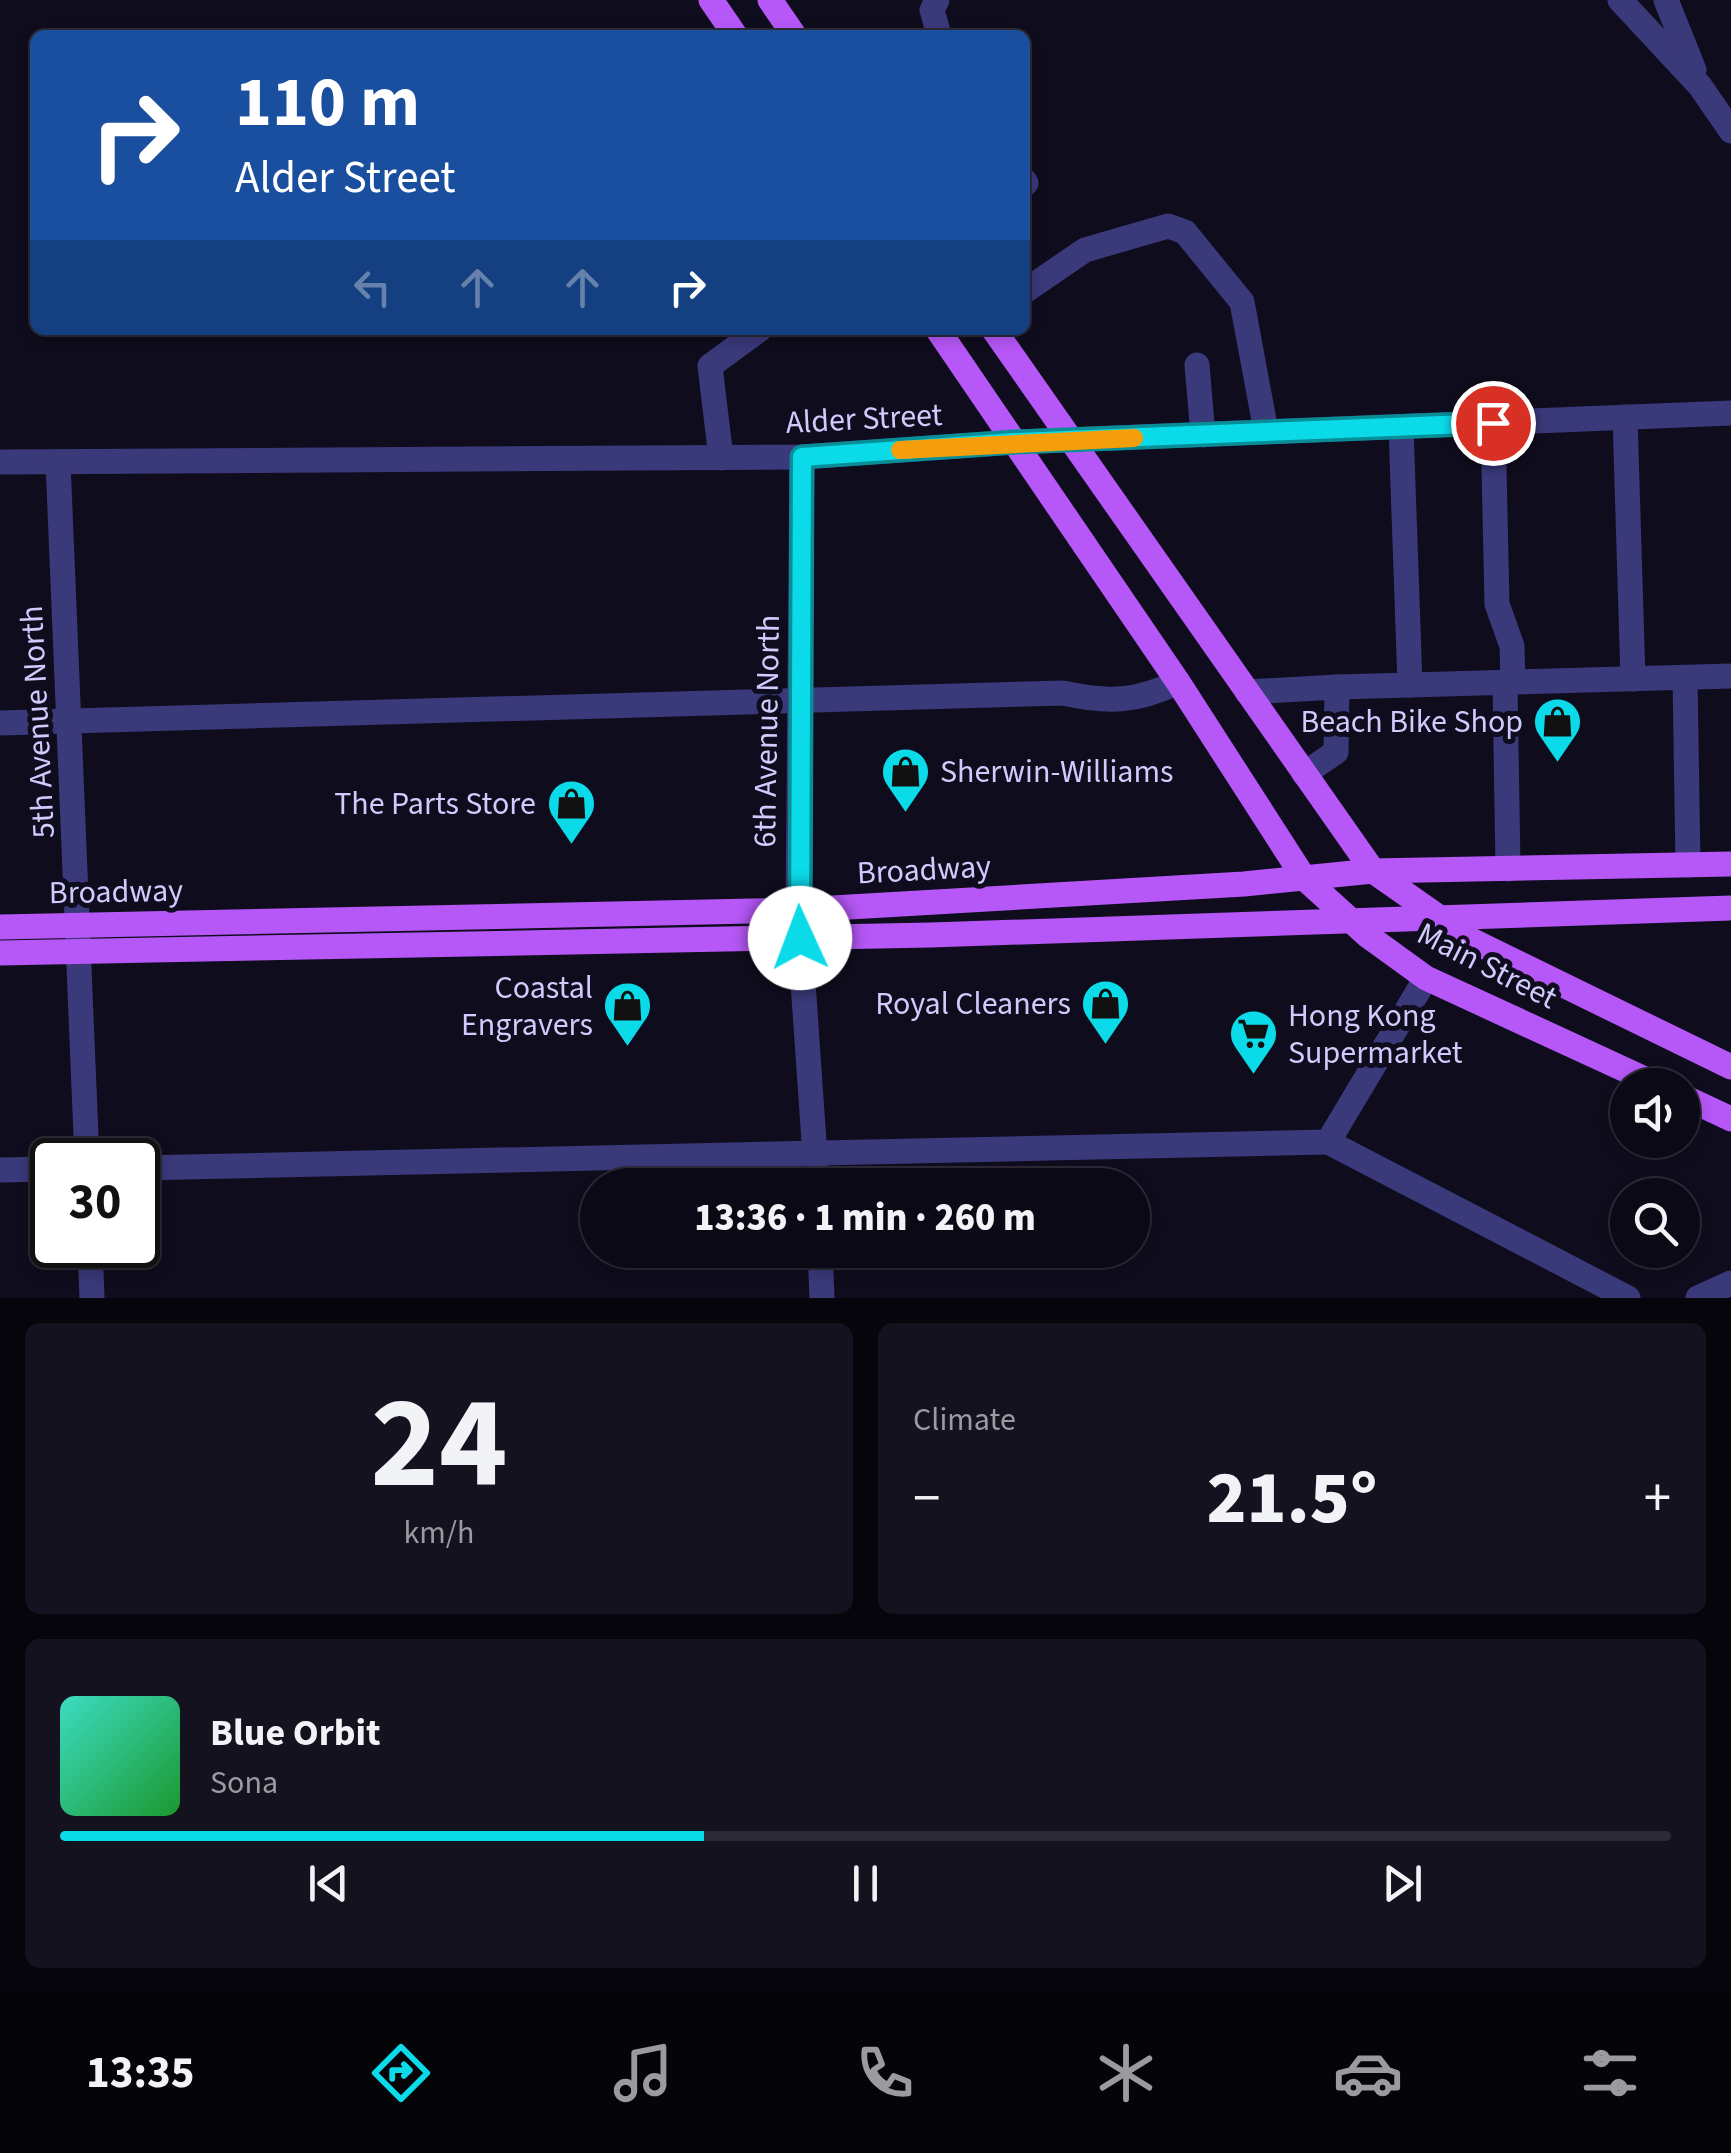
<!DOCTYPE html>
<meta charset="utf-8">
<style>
:root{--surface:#0b0916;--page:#14121f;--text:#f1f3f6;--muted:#9a9aa1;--line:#2b2a35;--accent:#0bdae9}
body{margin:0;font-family:"Source Sans 3",sans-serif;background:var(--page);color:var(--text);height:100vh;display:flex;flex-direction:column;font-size:38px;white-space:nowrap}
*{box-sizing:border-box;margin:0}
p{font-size:32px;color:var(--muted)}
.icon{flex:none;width:55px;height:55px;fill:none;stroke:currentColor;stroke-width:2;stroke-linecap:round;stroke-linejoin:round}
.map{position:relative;height:1298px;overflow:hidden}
.panel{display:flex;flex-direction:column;gap:25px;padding:25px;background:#06050c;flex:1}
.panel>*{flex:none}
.banner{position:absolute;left:30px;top:30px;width:1000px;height:305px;border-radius:15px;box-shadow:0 5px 15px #0003,0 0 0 2px var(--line);background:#1a4fa0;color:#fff;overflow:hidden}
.controls{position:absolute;left:1610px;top:1068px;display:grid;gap:20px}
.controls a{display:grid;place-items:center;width:90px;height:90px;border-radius:50%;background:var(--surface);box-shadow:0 5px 15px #0003,0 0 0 2px var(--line);font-size:50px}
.speed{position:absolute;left:30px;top:1138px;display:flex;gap:20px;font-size:50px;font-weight:700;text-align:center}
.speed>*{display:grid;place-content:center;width:130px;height:130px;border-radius:50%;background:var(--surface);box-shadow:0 5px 15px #0003,0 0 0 2px var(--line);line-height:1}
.speed .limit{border:5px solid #111;border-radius:15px;background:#fff;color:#111}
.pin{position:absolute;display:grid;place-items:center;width:85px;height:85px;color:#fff;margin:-42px;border:5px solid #fff;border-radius:50%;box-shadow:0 2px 10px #0007}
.me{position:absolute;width:110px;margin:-55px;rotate:358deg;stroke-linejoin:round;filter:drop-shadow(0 0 8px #0008)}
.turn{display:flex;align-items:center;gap:35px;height:210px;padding:0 40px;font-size:45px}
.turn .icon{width:130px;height:130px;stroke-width:2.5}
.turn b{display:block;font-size:70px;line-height:85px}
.lanes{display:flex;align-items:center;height:95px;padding:0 40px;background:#0003;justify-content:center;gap:50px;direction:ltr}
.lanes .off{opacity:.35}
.big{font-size:75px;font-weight:800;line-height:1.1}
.panel .tile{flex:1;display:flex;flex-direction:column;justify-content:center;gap:15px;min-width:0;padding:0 35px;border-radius:15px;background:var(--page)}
.panel .dial{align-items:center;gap:0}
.dial b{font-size:130px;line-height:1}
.song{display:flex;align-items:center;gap:30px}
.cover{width:120px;height:120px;border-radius:15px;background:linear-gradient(135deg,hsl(170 70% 55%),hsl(130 70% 35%))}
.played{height:10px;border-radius:5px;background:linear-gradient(90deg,var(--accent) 40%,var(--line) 40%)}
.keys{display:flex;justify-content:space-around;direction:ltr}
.heat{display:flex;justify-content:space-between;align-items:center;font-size:55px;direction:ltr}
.panel .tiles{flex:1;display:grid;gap:25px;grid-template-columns:1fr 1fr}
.tile:last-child{grid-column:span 2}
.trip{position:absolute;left:580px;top:1168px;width:570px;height:100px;border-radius:50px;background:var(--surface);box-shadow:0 5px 15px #0003,0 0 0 2px var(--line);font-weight:800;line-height:100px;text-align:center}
.tab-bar{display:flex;height:160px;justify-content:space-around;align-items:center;background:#040409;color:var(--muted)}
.tab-bar .icon{width:70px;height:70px}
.tab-bar .current{color:var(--accent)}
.tab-bar b{font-size:45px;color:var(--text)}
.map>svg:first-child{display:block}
</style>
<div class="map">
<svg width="1731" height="1298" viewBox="0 0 1731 1298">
<rect width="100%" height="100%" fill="#0f0c1d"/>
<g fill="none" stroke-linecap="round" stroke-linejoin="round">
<g stroke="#3a397a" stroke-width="25">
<path d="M 937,0 L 932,10 L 939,35"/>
<path d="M 1620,0 L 1700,86 L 1731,131"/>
<path d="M 1666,0 L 1694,70"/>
<path d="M 1025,181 L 1026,183"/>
<path d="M 1025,291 L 1085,250 L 1168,226 L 1185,232 L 1242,302 L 1266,431"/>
<path d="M 1197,365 L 1203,435"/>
<path d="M 1625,417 L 1633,679"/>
<path d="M 1493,423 L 1497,604 L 1512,646 L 1513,682"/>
<path d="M 1401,427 L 1410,685"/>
<path d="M 802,457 L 798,910 L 817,1185"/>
<path d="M 721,458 L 710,366 L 759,330"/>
<path d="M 0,462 L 802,457 L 1015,442 L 1731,413"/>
<path d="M 58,462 L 87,1160"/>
<path d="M 1685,678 L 1688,865"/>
<path d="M 1505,683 L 1508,869"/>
<path d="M 1337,687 L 1731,676"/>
<path d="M 1247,692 L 1337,687 L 1336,752 L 1304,774"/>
<path d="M 0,723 L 1063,693 C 1108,703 1137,702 1178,682"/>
<path d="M 1426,978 L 1328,1142 L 1628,1298"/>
<path d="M 138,1168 L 1328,1142"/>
<path d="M 0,1170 L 52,1169"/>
<path d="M 90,1245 L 92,1298"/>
<path d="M 820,1250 L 822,1298"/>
<path d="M 1698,1298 L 1731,1283"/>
</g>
<g stroke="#b657f7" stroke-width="25">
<path d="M 711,0 L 735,35"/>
<path d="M 770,0 L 794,35"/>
<path d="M 938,330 L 1178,682 L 1304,878 L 1368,936 L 1426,978 L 1658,1085"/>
<path d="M 994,330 L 1373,871 L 1473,941 L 1731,1067"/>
<path d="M 0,927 L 798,910 L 1244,884 L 1373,871 L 1731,864"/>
<path d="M 0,953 L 931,935 L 1731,908"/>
<path d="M 1682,1096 L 1731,1119"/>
</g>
</g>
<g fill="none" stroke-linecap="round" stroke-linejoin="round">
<defs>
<path id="route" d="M 800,938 L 802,457 L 1015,442 L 1493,423"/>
</defs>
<use href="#route" stroke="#078e97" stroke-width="25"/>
<use href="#route" stroke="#0bdae9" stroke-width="18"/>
<path stroke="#f59e0b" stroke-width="18" d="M 900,450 L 1134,438"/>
</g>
<defs>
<symbol id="shop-pin" viewBox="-11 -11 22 30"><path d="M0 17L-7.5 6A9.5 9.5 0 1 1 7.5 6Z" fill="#0bdae9" stroke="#0f0c1d"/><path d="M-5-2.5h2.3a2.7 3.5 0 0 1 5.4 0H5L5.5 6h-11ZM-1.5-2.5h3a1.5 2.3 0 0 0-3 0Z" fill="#111"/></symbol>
<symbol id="supermarket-pin" viewBox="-11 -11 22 30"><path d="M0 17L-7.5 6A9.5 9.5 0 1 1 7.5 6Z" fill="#0bdae9" stroke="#0f0c1d"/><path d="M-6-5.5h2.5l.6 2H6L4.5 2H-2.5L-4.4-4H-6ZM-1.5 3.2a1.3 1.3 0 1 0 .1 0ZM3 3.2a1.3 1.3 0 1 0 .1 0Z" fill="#111"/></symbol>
</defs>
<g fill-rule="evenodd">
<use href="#shop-pin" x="1530" y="694" width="55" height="75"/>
<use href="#shop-pin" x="878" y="744" width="55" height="75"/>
<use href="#shop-pin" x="544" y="776" width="55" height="75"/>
<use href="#shop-pin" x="1078" y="976" width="55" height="75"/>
<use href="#shop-pin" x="600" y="978" width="55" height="75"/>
<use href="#supermarket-pin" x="1226" y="1006" width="55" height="75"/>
</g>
<g text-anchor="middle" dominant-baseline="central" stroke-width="10" stroke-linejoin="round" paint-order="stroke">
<g font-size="32" fill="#cfcbfd" stroke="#0f0c1d">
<text transform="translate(864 419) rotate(-3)">Alder Street</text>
<text transform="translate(38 722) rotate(-93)">5th Avenue North</text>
<text transform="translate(767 731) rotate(-89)">6th Avenue North</text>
<text transform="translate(924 870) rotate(-3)">Broadway</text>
<text transform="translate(116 892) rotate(-1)">Broadway</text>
<text transform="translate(1487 966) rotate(27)">Main Street</text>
</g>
<g font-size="32" fill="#cfcbfd" stroke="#0f0c1d" text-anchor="end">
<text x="1523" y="722">Beach Bike Shop</text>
<text x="940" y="772" text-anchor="start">Sherwin-Williams</text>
<text x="536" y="804">The Parts Store</text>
<text x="593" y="988">Coastal<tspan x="593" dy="37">Engravers</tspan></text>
<text x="1071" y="1004">Royal Cleaners</text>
<text x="1288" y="1016" text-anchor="start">Hong Kong<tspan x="1288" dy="37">Supermarket</tspan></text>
</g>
</g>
</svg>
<div class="controls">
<a><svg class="icon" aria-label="sound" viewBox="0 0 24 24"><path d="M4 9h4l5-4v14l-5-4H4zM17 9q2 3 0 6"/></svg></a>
<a><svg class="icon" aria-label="search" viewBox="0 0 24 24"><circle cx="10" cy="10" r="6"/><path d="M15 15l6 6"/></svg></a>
</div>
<div class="speed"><div class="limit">30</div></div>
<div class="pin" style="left:1493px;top:423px;background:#d93025"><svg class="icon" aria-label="arrive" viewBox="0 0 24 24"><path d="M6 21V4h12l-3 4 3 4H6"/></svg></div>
<svg class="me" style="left:800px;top:938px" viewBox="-20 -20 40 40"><circle r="19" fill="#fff"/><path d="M0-13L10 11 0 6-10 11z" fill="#0bdae9"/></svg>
<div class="trip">13:36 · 1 min · 260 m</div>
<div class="banner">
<div class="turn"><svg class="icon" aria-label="right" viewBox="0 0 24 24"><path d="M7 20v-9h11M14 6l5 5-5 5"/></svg><div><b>110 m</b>Alder Street</div></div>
<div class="lanes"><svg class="icon off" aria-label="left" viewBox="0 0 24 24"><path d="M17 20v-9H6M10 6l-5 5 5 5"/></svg><svg class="icon off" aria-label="ahead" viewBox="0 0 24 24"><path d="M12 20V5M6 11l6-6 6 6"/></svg><svg class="icon off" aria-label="ahead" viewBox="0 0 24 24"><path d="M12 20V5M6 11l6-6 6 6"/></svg><svg class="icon" aria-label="right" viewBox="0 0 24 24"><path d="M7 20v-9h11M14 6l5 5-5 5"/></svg></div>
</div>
</div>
<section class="panel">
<div class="tiles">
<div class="tile dial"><b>24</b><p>km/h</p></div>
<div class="tile"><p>Climate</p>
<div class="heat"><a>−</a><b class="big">21.5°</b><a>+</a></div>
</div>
<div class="tile">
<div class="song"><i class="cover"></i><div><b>Blue Orbit</b><p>Sona</p></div></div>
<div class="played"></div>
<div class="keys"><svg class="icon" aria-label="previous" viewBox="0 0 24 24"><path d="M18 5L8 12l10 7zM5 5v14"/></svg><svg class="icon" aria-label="pause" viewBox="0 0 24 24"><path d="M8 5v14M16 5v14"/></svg><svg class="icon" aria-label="next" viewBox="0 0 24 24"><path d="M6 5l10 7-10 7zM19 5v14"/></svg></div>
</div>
</div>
</section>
<nav class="tab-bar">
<b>13:35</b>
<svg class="icon current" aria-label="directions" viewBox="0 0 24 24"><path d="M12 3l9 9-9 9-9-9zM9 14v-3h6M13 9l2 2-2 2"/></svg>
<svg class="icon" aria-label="music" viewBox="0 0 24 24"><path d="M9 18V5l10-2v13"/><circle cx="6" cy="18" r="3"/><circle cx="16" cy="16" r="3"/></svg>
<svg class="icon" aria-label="phone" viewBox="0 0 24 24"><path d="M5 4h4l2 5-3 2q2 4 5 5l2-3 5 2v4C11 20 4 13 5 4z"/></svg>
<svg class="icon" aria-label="climate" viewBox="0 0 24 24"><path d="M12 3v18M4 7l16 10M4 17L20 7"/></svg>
<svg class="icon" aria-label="car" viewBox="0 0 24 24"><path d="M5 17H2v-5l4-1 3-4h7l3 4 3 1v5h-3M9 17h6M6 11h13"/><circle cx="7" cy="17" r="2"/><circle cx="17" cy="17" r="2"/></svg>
<svg class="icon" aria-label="filters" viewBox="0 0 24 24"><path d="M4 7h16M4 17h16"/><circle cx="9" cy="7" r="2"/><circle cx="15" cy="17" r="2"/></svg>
</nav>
